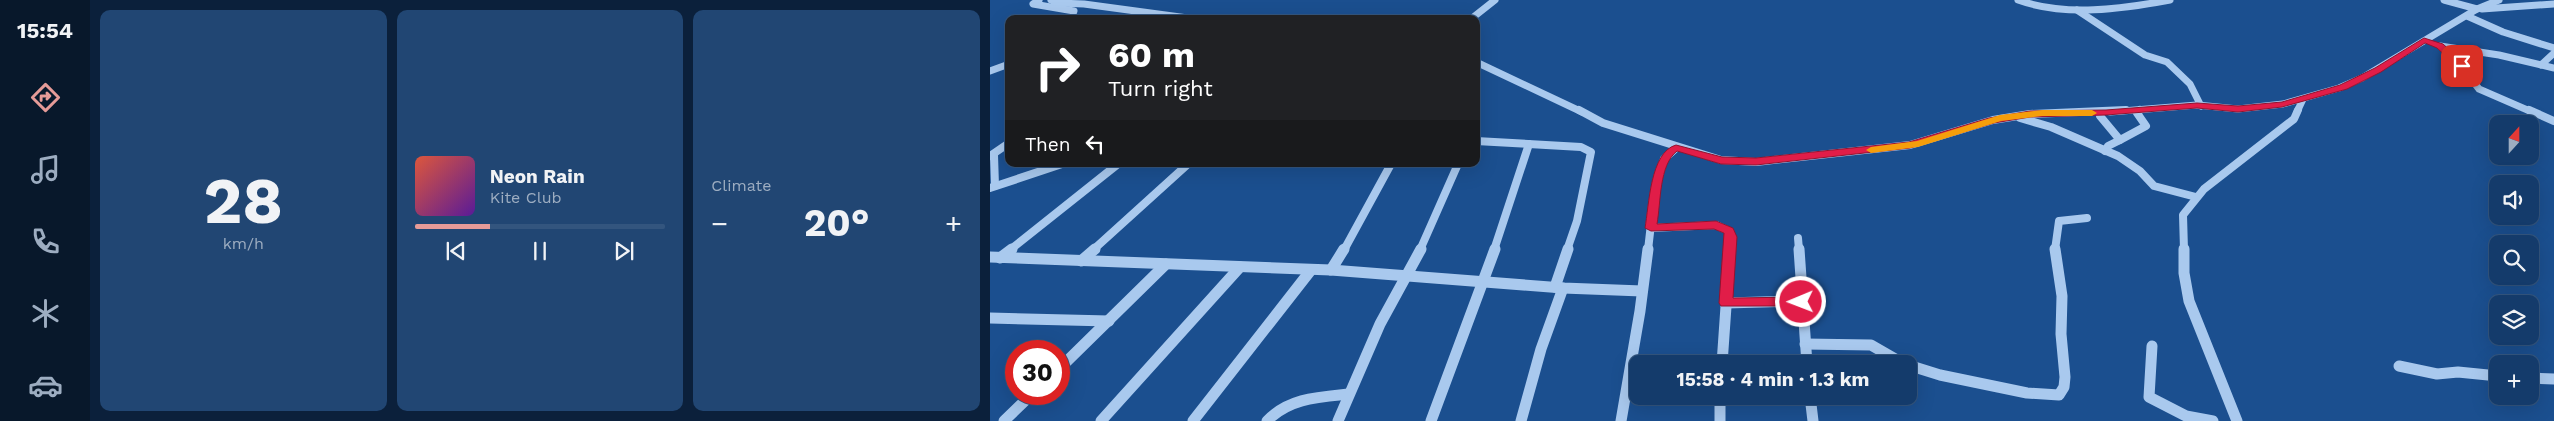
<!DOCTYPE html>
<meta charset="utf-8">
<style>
:root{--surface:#143b6b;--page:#214673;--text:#f1f3f6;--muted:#9dadc1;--line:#33557e;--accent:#e69b98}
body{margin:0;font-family:"Work Sans",sans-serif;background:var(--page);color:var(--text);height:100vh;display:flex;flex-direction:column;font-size:19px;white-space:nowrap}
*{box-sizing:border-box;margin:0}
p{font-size:16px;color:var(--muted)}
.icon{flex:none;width:28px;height:28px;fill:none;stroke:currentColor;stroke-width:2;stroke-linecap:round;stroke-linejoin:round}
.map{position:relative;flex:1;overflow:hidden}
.side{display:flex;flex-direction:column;gap:10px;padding:10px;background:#0b203b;width:900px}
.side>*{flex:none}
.top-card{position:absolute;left:15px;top:15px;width:475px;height:152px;border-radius:10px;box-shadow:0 5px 20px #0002,0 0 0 1px var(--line);background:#202124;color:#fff;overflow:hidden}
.needle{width:32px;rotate:21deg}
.buttons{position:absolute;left:1499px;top:115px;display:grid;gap:10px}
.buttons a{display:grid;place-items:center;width:50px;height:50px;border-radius:10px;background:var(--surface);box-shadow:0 5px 20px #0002,0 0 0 1px var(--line);font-size:25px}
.speed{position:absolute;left:15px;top:340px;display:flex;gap:10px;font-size:25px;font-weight:700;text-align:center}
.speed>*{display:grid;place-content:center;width:65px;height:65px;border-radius:50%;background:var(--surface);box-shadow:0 5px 20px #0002,0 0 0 1px var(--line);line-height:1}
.speed .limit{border:8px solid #d22;background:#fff;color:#111}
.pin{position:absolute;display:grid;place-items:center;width:42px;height:42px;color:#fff;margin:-21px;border-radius:10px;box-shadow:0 2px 8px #0006}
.me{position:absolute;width:55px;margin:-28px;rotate:269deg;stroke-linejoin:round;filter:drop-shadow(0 0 4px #0008)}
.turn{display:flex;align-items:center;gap:18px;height:105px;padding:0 20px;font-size:22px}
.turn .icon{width:65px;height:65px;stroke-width:2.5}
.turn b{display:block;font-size:35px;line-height:42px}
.then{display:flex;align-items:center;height:48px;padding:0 20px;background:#0003;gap:10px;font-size:19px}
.big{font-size:38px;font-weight:700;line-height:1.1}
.side .card{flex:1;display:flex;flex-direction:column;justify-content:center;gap:8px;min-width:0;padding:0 18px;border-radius:10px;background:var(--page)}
.side .dial{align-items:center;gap:0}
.dial b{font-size:65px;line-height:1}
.song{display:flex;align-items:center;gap:15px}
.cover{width:60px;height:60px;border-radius:8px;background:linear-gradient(135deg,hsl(10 70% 55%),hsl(270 70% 35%))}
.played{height:5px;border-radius:2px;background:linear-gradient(90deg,var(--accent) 30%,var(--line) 30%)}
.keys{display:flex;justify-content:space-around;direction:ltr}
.heat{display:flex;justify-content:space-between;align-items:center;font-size:28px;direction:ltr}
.side .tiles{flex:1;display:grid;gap:10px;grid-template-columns:repeat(3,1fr)}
.trip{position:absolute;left:639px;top:355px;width:288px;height:50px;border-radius:10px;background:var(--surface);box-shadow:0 5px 20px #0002,0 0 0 1px var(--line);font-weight:700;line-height:50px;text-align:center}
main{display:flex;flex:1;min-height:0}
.tabs{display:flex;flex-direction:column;width:90px;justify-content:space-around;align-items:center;background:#08182b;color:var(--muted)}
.tabs .icon{width:35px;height:35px}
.tabs .active{color:var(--accent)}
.tabs b{font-size:22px;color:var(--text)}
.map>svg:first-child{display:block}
</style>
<main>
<nav class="tabs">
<b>15:54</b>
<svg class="icon active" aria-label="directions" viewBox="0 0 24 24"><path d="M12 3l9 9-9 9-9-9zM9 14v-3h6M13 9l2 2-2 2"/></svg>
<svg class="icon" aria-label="music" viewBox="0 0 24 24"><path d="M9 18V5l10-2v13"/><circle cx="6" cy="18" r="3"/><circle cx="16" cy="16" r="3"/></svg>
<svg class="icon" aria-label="phone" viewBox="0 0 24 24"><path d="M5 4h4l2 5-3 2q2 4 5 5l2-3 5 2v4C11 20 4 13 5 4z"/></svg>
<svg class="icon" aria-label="climate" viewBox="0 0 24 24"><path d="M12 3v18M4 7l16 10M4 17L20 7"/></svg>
<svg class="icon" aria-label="car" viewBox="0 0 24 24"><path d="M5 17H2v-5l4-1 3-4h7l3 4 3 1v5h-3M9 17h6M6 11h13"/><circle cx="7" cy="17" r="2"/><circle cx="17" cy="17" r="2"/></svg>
</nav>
<section class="side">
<div class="tiles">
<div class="card dial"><b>28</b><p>km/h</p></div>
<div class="card">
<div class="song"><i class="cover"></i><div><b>Neon Rain</b><p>Kite Club</p></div></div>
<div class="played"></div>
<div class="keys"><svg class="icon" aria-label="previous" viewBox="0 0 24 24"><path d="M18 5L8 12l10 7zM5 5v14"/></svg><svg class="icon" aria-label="pause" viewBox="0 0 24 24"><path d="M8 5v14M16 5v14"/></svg><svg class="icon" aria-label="next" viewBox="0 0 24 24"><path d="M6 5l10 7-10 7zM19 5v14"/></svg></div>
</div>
<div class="card"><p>Climate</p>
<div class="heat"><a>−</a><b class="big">20°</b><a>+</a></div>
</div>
</div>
</section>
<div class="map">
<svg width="1564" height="421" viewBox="0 0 1564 421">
<rect width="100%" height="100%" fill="#1b4f8f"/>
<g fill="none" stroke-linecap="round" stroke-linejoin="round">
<g stroke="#a9c9ee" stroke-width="7">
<path d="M 49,0 L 43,4 L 84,11 L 81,19"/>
<path d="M 61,0 L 68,3 L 94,4 L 205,19"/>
<path d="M 1028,0 C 1075,17 1132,9 1180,0"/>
<path d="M 1454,0 L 1487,9"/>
<path d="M 1492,9 L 1564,4"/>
<path d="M 1087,10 L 1155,55 L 1177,62 L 1200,84 L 1211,106"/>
<path d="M 1477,16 L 1513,32 L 1564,48"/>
<path d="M 137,19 L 152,13"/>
<path d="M 481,19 L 505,0"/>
<path d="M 486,62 L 592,112"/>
<path d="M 1551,65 L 1564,53"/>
<path d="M 0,71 L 19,64"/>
<path d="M 1120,112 L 1207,105 L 1248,109 L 1293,104 L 1349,88 L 1372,78 L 1487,9 L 1509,0"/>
<path d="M 1148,112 L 1150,110"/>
<path d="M 1307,112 L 1313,99"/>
<path d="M 1542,112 L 1489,89 L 1466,59 L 1450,46 L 1509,55 L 1564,68"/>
</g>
<g stroke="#a9c9ee" stroke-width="8">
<path d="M 589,110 L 613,123 L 731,160 L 766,162 L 920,145 L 1003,120 L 1040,114 L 1136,110"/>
<path d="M 1539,110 L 1564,121"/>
<path d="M 1111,113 L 1110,116 L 1130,140 L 1118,146 L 1115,151"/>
<path d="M 1030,118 L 1061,127 L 1128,156 L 1150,171 L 1164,186 L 1206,197"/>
<path d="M 1130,140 L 1156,126 L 1147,113 L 1150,110"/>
<path d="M 486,141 L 591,147 L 601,152 L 587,221 L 577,250"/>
<path d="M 4,155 L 5,186"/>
<path d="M 0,156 L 19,143"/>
<path d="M 0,188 L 72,164"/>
<path d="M 661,228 L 726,225 L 739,231 L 740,250"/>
<path d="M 808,238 L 809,250"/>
<path d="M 20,250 L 128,164"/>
<path d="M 103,250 L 198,164"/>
<path d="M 354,250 L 401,164"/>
<path d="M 430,250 L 468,164"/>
<path d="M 504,250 L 539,144"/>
<path d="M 658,250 L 665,189 L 674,159 L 686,148"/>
<path d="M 1065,250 L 1069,221 L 1097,218"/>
<path d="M 1194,250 L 1193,215 L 1214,189 L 1304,119 L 1308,110"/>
</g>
<g stroke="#a9c9ee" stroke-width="11">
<path d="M 809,249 L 817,364"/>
<path d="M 1194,249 L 1194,273 L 1199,301 L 1247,421"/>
<path d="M 0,257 L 341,270 L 573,288 L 652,291"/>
<path d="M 10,258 L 22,249"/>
<path d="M 91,261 L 105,249"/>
<path d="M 341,270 L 354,249"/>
<path d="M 565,287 L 578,249"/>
<path d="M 736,303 L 811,301"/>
<path d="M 0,318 L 119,321"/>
<path d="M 815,344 L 881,345 L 914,364"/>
<path d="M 1162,346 L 1159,397 L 1196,416 L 1223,421"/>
<path d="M 732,364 L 740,249"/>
<path d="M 918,365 L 950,375 L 1037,393 L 1069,395 L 1074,387 L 1075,377 L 1071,334 L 1072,296 L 1065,249"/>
<path d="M 1409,366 L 1447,374 L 1468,372 L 1508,376"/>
<path d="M 69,369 L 176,264"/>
<path d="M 1540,378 L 1564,379"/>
<path d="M 730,396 L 730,421"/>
<path d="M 820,396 L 823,421"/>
<path d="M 14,421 L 42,394"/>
<path d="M 111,421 L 250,267"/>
<path d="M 203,421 L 321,270"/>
<path d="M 277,421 C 299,398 329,397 359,394"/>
<path d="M 348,421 L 390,324 L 431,249"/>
<path d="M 441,421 L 505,249"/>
<path d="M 531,421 L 551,349 L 573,288"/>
<path d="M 631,421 L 650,311 L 658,249"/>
</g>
</g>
<path fill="#e11d48" stroke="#92132f" d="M 1434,38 L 1453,44 L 1475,64 L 1475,68 L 1469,68 L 1447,48 L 1435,43 L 1391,72 L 1357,89 L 1292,107 L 1248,112 L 1207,108 L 1116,115 L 1040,117 L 1004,123 L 920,148 L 766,165 L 731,164 L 687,151 C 669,165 671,202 667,224 L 726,221 L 743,228 L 747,237 L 743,298 L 811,297 L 817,302 L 811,306 L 731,306 L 729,303 L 734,233 L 724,229 L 661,231 L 655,228 C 659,206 660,152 686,145 L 732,157 L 766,158 L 919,142 L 999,118 L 1040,111 L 1116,110 L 1207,103 L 1248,106 L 1292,102 L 1350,85 L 1385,68 Z"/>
<path fill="#f59e0b" d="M 1052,110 L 1102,110 L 1107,113 L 1102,116 L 1052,116 L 1011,121 L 928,147 L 881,153 L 876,150 L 881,147 L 927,141 L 1010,115 Z"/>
</svg>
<div class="buttons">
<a><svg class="needle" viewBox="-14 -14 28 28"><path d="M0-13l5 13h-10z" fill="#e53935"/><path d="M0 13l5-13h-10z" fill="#9dadc1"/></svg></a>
<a><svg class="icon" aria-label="sound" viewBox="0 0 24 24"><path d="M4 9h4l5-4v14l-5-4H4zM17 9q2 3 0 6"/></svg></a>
<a><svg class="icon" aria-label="search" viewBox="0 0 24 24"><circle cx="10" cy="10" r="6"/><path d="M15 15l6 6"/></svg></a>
<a><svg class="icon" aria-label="layers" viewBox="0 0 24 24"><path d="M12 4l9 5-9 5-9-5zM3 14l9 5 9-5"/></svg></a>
<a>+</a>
</div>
<div class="speed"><div class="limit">30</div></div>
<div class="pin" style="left:1472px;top:66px;background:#d93025"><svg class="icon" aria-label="arrive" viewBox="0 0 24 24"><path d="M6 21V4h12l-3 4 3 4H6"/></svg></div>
<svg class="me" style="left:811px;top:302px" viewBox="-20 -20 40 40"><circle r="17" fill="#e11d48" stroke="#fff" stroke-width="3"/><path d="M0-11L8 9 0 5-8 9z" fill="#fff"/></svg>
<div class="trip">15:58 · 4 min · 1.3 km</div>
<div class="top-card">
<div class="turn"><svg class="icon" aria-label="right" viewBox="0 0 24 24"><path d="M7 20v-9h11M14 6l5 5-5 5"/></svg><div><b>60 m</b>Turn right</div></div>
<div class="then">Then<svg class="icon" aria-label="left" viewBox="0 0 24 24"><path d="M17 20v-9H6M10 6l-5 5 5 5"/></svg></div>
</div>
</div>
</main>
